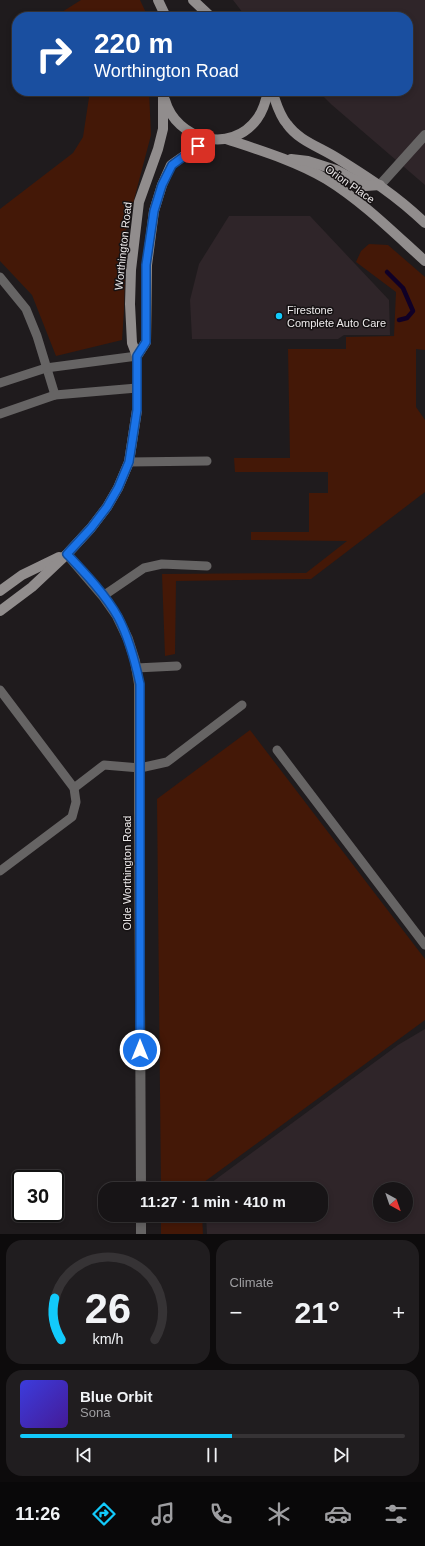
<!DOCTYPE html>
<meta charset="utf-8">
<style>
:root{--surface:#171416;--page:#201d1f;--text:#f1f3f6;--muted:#9e9ea1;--line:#363335;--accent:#12cafb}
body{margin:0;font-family:Arial,sans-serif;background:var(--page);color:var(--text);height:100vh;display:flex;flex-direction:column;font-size:15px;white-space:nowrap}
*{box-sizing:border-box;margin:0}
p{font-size:13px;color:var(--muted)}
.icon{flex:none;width:22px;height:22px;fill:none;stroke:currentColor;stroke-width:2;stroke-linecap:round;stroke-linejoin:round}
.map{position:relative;height:1234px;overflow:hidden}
.panel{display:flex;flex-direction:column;gap:6px;padding:6px;background:#0d0b0c;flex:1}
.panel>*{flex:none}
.banner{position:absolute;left:12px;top:12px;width:401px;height:84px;border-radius:16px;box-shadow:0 2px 6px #0003,0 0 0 1px var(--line);background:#1a4fa0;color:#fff;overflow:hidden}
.needle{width:26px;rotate:140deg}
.controls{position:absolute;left:373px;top:1182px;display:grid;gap:8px}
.controls a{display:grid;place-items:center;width:40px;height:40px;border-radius:50%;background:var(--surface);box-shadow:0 2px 6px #0003,0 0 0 1px var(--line);font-size:20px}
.speed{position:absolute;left:12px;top:1170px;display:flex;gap:8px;font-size:20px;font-weight:700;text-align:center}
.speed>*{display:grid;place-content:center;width:52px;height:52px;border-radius:50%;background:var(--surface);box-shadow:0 2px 6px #0003,0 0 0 1px var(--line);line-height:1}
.speed .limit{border:2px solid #111;border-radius:6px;background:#fff;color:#111}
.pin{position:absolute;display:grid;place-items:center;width:34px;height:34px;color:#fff;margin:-17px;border-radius:8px;box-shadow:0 2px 6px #0006}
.me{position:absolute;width:44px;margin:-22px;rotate:0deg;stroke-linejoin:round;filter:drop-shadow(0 0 3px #0008)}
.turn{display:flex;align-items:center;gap:14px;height:84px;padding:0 16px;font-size:18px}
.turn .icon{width:52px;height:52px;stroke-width:2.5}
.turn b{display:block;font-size:28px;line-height:34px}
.big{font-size:30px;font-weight:700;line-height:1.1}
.panel .tile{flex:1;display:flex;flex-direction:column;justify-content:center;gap:6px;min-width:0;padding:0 14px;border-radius:16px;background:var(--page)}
.panel .dial{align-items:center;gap:0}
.dial svg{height:104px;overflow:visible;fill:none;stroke:var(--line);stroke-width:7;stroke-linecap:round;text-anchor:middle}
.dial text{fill:var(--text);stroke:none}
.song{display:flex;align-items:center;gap:12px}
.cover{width:48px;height:48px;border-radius:6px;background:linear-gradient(135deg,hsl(240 70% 55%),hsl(260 70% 35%))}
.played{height:4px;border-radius:2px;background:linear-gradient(90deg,var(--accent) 55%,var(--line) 55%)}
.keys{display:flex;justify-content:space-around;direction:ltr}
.heat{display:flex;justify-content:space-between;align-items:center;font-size:22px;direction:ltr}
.panel .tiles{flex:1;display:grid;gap:6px;grid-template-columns:1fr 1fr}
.tile:last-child{grid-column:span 2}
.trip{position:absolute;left:98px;top:1182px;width:230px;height:40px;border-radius:16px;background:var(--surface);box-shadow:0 2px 6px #0003,0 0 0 1px var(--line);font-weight:700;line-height:40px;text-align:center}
.menu{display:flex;height:64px;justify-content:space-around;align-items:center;background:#090809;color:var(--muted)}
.menu .icon{width:28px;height:28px}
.menu .active{color:var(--accent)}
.menu b{font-size:18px;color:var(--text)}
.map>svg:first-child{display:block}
</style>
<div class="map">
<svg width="425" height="1234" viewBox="0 0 425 1234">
<rect width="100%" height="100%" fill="#1f1b1d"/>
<g fill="#2f2529" fill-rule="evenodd">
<path d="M 233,0 L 425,0 L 425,185 L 332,105 L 318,91 L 408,91 L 408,17 L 246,17 Z"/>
<path d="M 229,216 L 310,216 L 389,300 L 390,335 L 344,335 L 338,339 L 192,339 L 190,300 L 199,264 Z"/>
<path d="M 425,1029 L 425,1234 L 207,1234 L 206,1215 L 321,1215 L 321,1189 L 204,1188 L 398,1045 ZM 380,1189 L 406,1189 L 406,1215 L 380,1215 Z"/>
</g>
<g fill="#441807">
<path d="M 81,0 L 140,0 L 148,17 L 54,17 Z"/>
<path d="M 90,91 L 149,91 L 151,135 L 126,230 L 124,310 L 122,340 L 56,356 L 32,295 L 0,261 L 0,209 L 73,153 L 83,137 Z"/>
<path d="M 369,244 L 388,245 L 425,277 L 425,350 L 416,349 L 416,407 L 425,420 L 425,492 L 311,579 L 176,581 L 175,654 L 165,656 L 162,574 L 306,573 L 347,541 L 251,540 L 251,532 L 309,532 L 309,493 L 328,493 L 328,472 L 235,472 L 234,458 L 290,458 L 288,349 L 346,349 L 346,337 L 394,336 L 396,292 L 356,262 L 361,251 Z"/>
<path d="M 250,730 L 425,959 L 425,1020 L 200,1185 L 200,1189 L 161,1189 L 157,799 Z"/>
<path d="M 161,1215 L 202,1215 L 203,1234 L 161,1234 Z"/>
</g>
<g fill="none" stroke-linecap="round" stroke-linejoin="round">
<path stroke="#100026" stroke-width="4.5" d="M 387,272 L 403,288 L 413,311 L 407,318 L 399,320"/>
<g stroke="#666464" stroke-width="9">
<path d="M 0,277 L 26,309 L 37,336 L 55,395"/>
<path d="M 0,383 L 46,368 L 137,356"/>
<path d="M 0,414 L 55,395 L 137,388"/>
<path d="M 129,462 L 207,461"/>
<path d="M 103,596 L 144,568 L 162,564 L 207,566"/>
<path d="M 136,668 L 177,666"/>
<path d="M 0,690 L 74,788 L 76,802 L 72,817 L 0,871"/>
<path d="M 277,750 L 425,945"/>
<path d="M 74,788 L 104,765 L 140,768 L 167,762 L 242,705"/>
</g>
<g stroke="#666464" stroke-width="10">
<path d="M 380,185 L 425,135"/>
<path d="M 67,554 L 103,596 L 117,616 L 128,639 L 135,661 L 139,684 L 139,813 L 141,1189"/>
<path d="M 141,1215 L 141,1234"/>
</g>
<g stroke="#918d8d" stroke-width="10">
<path d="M 158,0 L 166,17"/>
<path d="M 193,0 L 211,17"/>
<path d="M 272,91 C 276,102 279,115 287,124 C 299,141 320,147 337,158 C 369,178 397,196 425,223"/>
<path d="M 165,100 C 176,140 231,155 257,119 C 263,111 266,101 268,91"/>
<path d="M 226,139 C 259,150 296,161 326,179 C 362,201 394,233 425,261"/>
<path d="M 291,159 L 308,161 L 336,170 L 366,186 L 380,185"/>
<path d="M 137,356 L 146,342 L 147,265 L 154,211 L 162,185 L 171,165 L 208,139"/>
<path d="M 0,591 L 22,575 L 59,557"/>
<path d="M 0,611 L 32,587 L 67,554 L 91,528 L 107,507 L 118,488 L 129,462 L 137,410 L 137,356 L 132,343 L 130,304 L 131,270 L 139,202 L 158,149 L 163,129 L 163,93"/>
</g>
</g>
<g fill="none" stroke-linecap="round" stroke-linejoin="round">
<defs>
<path id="route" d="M 140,1050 L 140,684 C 135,661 129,638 118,617 C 106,595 84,572 67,554 L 91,528 L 107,507 L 118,488 L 129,462 L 137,410 L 137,356 L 146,342 L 146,265 L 154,211 L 162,185 L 172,165 L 198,146"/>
</defs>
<use href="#route" stroke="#114b97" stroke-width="10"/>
<use href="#route" stroke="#1a73e8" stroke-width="7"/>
</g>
<circle fill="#12cafb" stroke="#161213" stroke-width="1.5" cx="279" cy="316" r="4"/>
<g text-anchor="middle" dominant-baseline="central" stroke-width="3" stroke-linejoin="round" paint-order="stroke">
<g font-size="11" fill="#eeebec" stroke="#161213">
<text transform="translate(350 184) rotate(35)">Orion Place</text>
<text transform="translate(123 246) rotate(-84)">Worthington Road</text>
<text transform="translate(127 873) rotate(-90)">Olde Worthington Road</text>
</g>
<g font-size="11" fill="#eeebec" stroke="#161213" text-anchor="start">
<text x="287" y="310">Firestone<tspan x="287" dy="13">Complete Auto Care</tspan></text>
</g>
</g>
</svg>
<div class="controls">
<a><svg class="needle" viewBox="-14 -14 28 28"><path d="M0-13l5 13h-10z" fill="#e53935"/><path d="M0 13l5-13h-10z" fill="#9e9ea1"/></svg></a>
</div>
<div class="speed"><div class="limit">30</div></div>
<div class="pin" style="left:198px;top:146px;background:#d93025"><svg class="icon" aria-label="arrive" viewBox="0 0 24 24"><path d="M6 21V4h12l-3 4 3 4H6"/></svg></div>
<svg class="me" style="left:140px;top:1050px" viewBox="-20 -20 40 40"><circle r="17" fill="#1a73e8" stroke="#fff" stroke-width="3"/><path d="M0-11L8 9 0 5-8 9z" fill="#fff"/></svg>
<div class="trip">11:27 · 1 min · 410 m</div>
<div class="banner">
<div class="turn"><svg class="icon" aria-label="right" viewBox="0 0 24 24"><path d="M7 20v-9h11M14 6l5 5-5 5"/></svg><div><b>220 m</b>Worthington Road</div></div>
</div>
</div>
<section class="panel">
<div class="tiles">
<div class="tile dial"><svg viewBox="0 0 100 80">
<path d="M14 69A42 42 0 1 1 86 69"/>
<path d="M14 69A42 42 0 0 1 9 37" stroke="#12cafb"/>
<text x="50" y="56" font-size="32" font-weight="700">26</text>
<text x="50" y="72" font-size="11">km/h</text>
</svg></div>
<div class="tile"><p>Climate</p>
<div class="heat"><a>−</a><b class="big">21°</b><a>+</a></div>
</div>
<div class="tile">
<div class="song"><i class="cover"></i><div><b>Blue Orbit</b><p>Sona</p></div></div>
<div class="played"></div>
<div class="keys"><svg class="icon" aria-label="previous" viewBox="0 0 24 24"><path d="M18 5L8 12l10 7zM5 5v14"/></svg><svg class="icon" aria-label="pause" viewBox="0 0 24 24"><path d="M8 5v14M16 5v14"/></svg><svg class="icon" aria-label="next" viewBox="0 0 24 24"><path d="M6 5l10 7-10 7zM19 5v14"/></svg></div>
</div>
</div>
</section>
<nav class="menu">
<b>11:26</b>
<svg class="icon active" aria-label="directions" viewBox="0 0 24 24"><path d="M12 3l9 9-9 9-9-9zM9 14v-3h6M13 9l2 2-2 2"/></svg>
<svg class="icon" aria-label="music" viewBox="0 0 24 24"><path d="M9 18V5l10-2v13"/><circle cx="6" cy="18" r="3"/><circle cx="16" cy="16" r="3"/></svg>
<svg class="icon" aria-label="phone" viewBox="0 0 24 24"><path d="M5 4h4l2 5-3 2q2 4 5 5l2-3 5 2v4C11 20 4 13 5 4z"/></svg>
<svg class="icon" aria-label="climate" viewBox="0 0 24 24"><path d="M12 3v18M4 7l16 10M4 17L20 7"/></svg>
<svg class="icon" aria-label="car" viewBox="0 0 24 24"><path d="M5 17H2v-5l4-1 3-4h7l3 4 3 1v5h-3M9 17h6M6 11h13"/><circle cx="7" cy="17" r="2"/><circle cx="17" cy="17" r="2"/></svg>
<svg class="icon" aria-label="filters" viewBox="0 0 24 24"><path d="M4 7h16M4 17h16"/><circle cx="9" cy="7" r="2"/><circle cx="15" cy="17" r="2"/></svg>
</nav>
